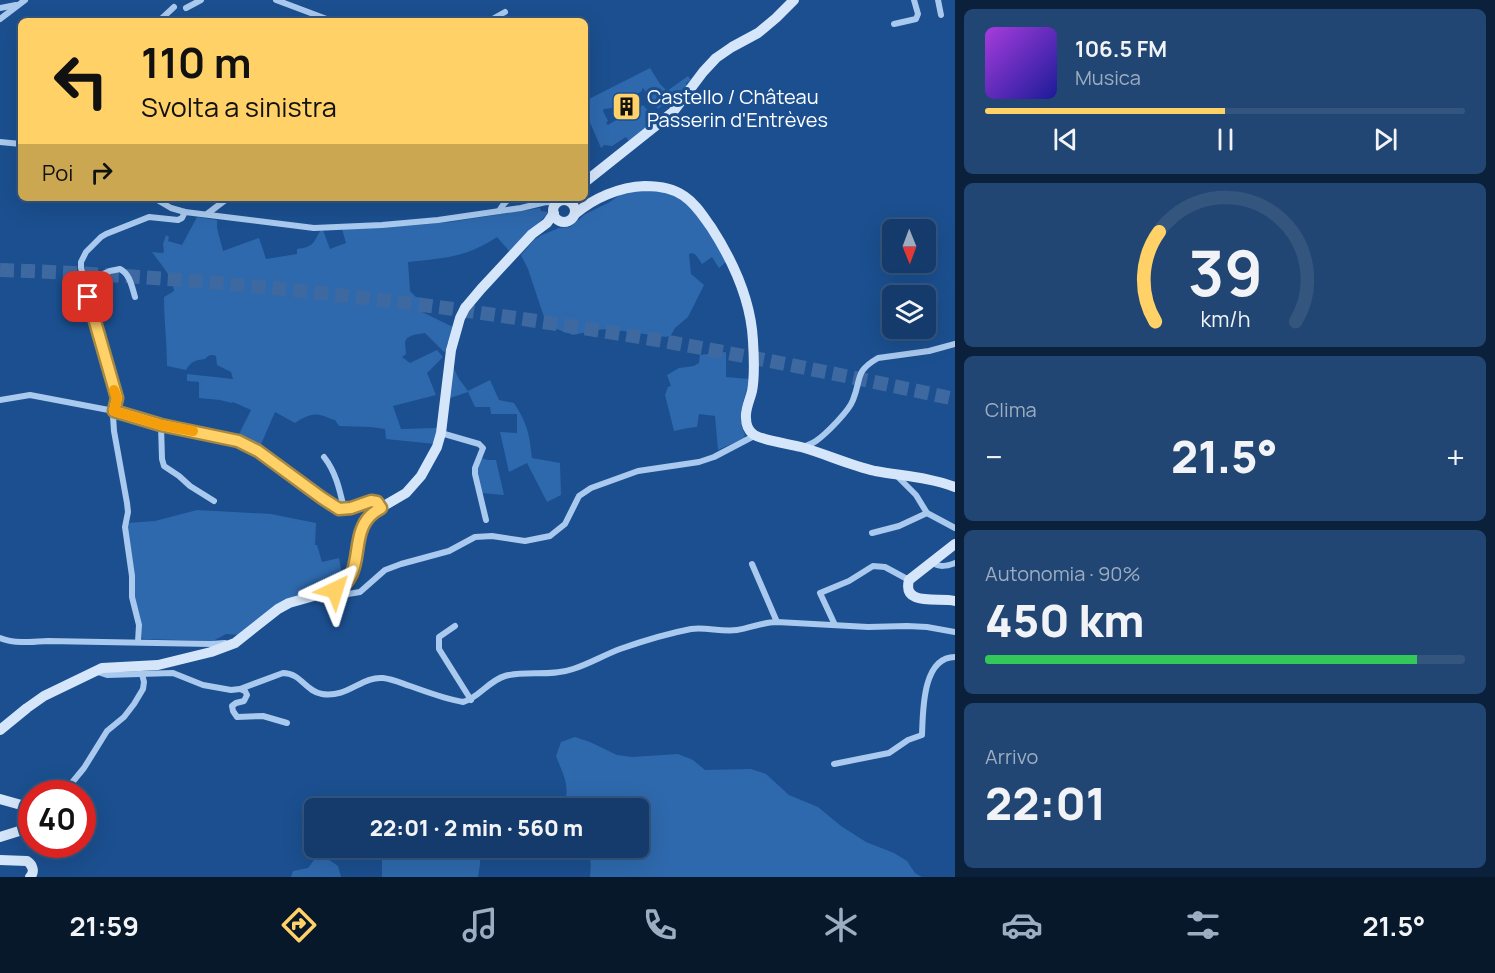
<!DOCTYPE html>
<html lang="it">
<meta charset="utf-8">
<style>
:root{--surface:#143b6b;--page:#214673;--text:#f1f3f6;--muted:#9dadc1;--line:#33557e;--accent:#ffd166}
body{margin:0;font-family:Manrope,sans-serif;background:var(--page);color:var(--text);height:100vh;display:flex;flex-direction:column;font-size:22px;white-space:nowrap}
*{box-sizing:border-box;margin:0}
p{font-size:20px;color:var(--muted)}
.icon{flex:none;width:33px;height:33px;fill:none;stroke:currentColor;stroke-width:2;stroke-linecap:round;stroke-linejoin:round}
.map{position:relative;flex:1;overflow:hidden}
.panel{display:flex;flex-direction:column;gap:9px;padding:9px;background:#0b203b;width:540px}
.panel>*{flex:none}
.hud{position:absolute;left:18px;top:18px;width:570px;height:183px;border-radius:9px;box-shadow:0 6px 24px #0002,0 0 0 2px var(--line);background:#ffd166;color:#111;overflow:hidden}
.needle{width:39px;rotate:179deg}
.buttons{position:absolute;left:882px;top:219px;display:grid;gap:12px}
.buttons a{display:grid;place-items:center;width:54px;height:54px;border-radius:9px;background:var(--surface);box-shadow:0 6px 24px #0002,0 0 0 2px var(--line);font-size:30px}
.speed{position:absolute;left:18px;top:780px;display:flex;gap:12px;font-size:30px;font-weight:700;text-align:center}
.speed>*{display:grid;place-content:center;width:78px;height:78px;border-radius:50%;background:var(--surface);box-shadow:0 6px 24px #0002,0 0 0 2px var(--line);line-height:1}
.speed .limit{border:9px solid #d22;background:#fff;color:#111}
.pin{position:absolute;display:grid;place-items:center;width:51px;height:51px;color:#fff;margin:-26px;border-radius:12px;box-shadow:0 3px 9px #0006}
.me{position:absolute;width:66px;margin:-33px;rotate:41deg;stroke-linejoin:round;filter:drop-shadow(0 0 4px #0008)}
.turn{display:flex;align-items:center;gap:21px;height:126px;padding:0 24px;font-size:27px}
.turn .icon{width:78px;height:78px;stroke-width:2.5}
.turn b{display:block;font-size:42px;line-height:51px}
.then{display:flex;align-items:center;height:57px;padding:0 24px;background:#0003;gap:12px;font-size:22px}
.big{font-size:45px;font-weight:800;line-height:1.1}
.panel .card{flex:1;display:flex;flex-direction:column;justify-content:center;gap:9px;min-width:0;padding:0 21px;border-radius:9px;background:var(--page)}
.panel .dial{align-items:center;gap:0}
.dial svg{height:156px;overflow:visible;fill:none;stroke:var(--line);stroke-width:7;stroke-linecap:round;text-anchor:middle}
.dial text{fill:var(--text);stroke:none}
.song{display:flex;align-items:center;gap:18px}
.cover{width:72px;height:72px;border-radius:9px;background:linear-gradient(135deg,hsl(280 70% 55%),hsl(240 70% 35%))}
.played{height:6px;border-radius:3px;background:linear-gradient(90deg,var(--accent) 50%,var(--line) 50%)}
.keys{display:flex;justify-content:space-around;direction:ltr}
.heat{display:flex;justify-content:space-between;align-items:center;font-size:33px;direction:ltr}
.charge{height:9px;border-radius:4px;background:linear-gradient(90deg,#34c759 90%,var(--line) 0)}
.trip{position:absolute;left:304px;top:798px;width:345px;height:60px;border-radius:9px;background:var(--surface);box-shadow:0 6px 24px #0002,0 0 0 2px var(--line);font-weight:800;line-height:60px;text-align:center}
.tabs{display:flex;height:96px;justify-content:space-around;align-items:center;background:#08182b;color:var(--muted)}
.tabs .icon{width:42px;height:42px}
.tabs .current{color:var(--accent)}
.tabs b{font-size:27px;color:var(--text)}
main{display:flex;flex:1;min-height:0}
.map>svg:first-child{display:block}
</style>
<main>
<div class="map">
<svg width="955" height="877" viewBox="0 0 955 877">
<rect width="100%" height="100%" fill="#1b4f8f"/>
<g fill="#2e69ad">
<path d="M 650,68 L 660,84 L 667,91 L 688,76 L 691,80 L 686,83 L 687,86 L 658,109 L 643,88 L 642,89 L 642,91 C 630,98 617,109 604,109 L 603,111 L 608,121 L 606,123 L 608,125 L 621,117 L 622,120 L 624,119 L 625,120 L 632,117 L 631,115 L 634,113 L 633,111 L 643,105 L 651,114 L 654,112 L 657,120 L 629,141 L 626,137 L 612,146 L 604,145 L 601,148 L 585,111 L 585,101 Z"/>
<path d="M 640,190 C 649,191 660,190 669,193 C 695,201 712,239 727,261 L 719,268 L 712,257 L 702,264 L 696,255 L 692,253 L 689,254 L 691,274 L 704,285 L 688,317 L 675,328 L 671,335 L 666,337 L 608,329 L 596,330 L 573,335 L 554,328 L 548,329 L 528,269 L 521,255 L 534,240 L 542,235 L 559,228 L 570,227 L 585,214 L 610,202 L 622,193 Z"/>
<path d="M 540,208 L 541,211 L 549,212 L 510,252 L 497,237 C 466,258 443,258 408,262 L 410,291 L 416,297 L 424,298 L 427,301 L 418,310 L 453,327 L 450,342 L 447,343 L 446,351 L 444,352 L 425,333 L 413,335 L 407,338 L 405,342 L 406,354 L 402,357 L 410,363 L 437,350 L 443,357 L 427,373 L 436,395 L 393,406 L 401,429 L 438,428 L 435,444 L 386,439 L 385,429 L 371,427 L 339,426 L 335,420 C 330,419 325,416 320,415 C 312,413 302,418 295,423 L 275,412 L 259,449 L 237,438 L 251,410 L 233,402 L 232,403 L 220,400 L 199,398 L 199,382 L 187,381 L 187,374 L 233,379 L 231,372 L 217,365 L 216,356 C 212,354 208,355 205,359 C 196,360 191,361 186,370 L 167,366 C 167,343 164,321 164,297 L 174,291 C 173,276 160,264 152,252 L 162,253 L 164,252 L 163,244 L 166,235 L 169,237 L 168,241 L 182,245 L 197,217 L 217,220 L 217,228 L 223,251 L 259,238 L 266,259 L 297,254 L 297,249 C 313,247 313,244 320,231 L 323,230 L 330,249 L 346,243 L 342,229 L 417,225 L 450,222 Z"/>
<path d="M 726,352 L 726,377 L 749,379 C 746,397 735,417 745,434 L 744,438 L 718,450 L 715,416 L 699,414 L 697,427 L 688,428 L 674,431 L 665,395 L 668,387 L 671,386 L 667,375 L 679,368 L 694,366 L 699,363 L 700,355 Z"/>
<path d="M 452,365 L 459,379 L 468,391 L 490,380 L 499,400 L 514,403 C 528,425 529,433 532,458 L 560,463 L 561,495 L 547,502 L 527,463 L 509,472 L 500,432 L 517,433 L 517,414 L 491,414 L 490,407 L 475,407 L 468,392 L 447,399 Z"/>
<path d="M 481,458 L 488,460 L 496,460 L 504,495 L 481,493 L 477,472 Z"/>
<path d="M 197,510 L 271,514 L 316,523 L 315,545 L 317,545 L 322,562 L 339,558 L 341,569 L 346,579 L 342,583 L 288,600 L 241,635 L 226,634 L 213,641 L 144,639 L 142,638 L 141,621 L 133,596 L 127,523 L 155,521 Z"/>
<path d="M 575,737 L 590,742 L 617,755 L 632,757 L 678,754 L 693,760 L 705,770 L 751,769 L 766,774 L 789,795 L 818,807 L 841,826 L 866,842 L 894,853 L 907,861 L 915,873 L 922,877 L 590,877 C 591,867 592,855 585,848 L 639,848 L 639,808 L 563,808 C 571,786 564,777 556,756 L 561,742 Z"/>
<path d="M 385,848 L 480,848 L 480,864 L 478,877 L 382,877 L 382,858 Z"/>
<path d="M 317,856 L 325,857 L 338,866 L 341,877 L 291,877 L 293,871 L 308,868 Z"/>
</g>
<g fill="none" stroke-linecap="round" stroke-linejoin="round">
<path stroke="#3d69a0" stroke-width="14" stroke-dasharray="14 7" stroke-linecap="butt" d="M 0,270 C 157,275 313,290 468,311 C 537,321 606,331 674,343 C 768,360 862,379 955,399"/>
<g stroke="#a9c9ee" stroke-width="6">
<path d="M 276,0 L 332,21"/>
<path d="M 938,0 L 941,15"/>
<path d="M 0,8 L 16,5"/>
<path d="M 186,8 L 201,0"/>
<path d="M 0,19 L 25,0"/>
<path d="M 159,21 L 174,7"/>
<path d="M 489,21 L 505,12"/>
<path d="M 894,24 L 916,19 L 918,14 L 914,0"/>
<path d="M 0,142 L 21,144"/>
<path d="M 154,198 L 171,208 L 185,212 L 314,228 L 382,225 L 438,220 L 521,208 L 546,202 L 558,203"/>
<path d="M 499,211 C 508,196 510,199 526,198"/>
<path d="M 207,214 L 228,198"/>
<path d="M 84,282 L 110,271 L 120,269 C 130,274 132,287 135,297"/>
<path d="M 0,400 L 30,395 L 114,411 L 161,425 L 238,441 L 258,451 L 280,469 L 338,509 L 351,508 L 371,501 L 377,502 L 381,508"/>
<path d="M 161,425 L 162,459 L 164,466 L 179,476 L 190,486 L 214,501"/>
<path d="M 441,433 L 479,444 L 483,448 L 475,468 L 475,474 L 486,520"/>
<path d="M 803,447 C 807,445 812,444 816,441 C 826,434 849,411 853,400 C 862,378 854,372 878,358 L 929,351 L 955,344"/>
<path d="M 324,457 C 336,472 340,491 344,509"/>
<path d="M 896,475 L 916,495 L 927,513 L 955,528"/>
<path d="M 872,533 L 899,526 L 927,513"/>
<path d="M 932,562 C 939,568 947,566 955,563"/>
<path d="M 752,564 L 777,622"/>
<path d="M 342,588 L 348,594 L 360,592 L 385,570 L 401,564 L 449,551 L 475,537 L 492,536 L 525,541 L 550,536 L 565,524 L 579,496 L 591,488 L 638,471 L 699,462 L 714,457 L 754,436"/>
<path d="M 835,625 L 820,593 L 849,581 L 873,566 L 885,567 L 909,580"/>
<path d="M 455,626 L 439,637 L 439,649 L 471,700"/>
<path d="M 0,638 C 15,644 33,642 48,641 L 211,644 L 225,643"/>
<path d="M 138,642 L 139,625 L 132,597 L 132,576 L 125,527 L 128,512 L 127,503 L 114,431 L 113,416 L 116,398 L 81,268 L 81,262 L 86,252 L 101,237 L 106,234 L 149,217 L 178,220 L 182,218 L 185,212"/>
<path d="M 95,671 L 107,675 L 173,673 L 203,685 L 231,690 L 240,689 L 283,673 C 301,673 305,691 322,694 C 348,698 362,676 383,678 C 392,679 401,683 410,686 C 427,692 445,699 463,702 C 479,698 488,681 505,676 C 525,670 551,677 573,669 C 589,664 604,655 620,649 C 640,642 670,633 691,629 C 706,627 721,632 737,630 C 751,628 763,622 777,622 L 868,627 L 907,626 L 927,627 L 955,632"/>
<path d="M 240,689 L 245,691 L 247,695 L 244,701 L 236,703 L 232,706 L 233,711 L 237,717 L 263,716 L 287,723"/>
<path d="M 834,764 L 889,753 L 908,740 L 922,735 C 923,712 922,657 955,657"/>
<path d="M 60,794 L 70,785 L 84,768 L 107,731 L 124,717 L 134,704 L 143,689 L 144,682 L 142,674"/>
</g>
<g stroke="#d6e6fa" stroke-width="10">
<path d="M 585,182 L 673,112 L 703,72 L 716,58 L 732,47 L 758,33 L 776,18 L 794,0"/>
<circle cx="564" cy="211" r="11"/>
<path d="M 575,214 C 594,198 619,187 645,186 C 659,186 673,188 684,196 C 696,204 703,216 711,227 C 733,261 751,300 753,341 C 754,357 755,376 752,391 C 750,400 745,409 746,418 C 746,424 748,430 753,434 C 760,440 790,444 801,447 C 826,454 849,465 875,471 C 902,476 929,477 955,487"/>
<path d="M 955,544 L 909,580 C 902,607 939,597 955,601"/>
<path d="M 0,730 L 27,708 L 44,696 L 102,668 L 158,665 L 211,652 L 235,643 L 278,609 L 289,603 L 335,590 L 345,585 L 350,578 L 353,570 L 361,531 L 365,522 L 375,511 L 406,493 L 421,476 L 437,447 L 441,433 L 451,350 L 460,318 L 465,308 L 481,289 L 532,234 L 547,223 L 554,213"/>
<path d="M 0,799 L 32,808"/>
<path d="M 0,837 L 32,827"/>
<path d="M 0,860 L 27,861 C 33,865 35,872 30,877"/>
</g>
</g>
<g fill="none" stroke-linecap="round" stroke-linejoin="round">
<defs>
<path id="route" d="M 88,297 L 117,398 L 114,411 L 161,425 L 238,441 L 258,451 L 322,498 L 339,509 L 351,508 L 371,501 L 377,502 L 381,508 C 377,510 373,513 370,516 C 349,537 366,578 335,590"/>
</defs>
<use href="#route" stroke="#a68842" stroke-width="15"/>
<use href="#route" stroke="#ffd166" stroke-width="10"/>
<path stroke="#f59e0b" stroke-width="10" d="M 114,390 L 117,398 L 114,411 L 161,425 L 193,431"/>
</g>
<defs>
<symbol id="building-square" viewBox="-11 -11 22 22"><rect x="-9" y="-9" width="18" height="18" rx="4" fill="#ffd166" stroke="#1b4f8f"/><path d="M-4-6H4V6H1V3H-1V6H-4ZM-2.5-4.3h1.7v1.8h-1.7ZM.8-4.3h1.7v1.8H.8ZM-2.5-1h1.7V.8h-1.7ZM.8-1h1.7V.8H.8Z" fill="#111"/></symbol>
</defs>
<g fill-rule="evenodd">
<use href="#building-square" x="610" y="90" width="33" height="33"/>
</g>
<g text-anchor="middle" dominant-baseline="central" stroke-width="6" stroke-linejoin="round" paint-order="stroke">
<g font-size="20" fill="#fff" stroke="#1b4f8f" text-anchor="start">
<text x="647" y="96">Castello / Château<tspan x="647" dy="23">Passerin d'Entrèves</tspan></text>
</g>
</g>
</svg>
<div class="buttons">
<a><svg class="needle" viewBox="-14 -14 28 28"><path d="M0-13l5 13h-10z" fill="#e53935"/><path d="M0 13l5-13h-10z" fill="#9dadc1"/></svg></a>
<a><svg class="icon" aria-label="layers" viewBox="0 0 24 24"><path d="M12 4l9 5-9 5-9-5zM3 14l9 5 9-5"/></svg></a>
</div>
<div class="speed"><div class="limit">40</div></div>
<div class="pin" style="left:88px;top:297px;background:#d93025"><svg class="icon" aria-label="arrive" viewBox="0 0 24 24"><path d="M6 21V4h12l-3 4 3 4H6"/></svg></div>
<svg class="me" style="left:335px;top:590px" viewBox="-20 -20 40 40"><path d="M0-17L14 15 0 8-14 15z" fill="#ffd166" stroke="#fff" stroke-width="4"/></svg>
<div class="trip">22:01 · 2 min · 560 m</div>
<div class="hud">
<div class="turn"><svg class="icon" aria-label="left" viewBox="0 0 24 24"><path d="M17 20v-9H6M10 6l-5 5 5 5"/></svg><div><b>110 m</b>Svolta a sinistra</div></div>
<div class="then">Poi<svg class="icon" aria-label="right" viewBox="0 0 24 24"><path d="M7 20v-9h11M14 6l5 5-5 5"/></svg></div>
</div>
</div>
<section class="panel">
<div class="card">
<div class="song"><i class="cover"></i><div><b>106.5 FM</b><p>Musica</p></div></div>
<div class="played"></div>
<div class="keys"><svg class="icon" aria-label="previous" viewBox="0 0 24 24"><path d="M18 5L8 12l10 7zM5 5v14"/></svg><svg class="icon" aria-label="pause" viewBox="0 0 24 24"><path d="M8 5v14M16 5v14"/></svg><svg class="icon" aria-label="next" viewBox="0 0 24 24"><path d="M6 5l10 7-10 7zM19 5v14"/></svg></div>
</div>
<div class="card dial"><svg viewBox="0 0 100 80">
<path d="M14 69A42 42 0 1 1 86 69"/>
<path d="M14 69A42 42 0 0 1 16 23" stroke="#ffd166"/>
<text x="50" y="56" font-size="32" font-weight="700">39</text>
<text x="50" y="72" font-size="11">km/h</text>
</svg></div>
<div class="card"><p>Clima</p>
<div class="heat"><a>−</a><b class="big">21.5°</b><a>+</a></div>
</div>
<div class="card"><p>Autonomia · 90%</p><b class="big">450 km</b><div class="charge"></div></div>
<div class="card"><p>Arrivo</p><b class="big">22:01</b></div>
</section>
</main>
<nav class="tabs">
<b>21:59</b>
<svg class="icon current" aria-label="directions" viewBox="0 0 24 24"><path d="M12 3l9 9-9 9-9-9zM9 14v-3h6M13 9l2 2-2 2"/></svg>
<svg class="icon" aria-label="music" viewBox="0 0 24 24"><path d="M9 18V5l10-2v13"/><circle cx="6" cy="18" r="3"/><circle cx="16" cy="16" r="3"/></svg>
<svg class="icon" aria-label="phone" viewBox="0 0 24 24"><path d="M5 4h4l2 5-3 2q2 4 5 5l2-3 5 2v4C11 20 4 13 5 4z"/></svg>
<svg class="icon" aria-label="climate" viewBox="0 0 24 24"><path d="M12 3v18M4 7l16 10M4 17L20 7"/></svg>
<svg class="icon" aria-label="car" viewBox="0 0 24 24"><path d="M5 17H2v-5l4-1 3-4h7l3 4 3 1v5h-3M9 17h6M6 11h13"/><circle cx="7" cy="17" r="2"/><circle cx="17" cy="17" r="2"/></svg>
<svg class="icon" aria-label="filters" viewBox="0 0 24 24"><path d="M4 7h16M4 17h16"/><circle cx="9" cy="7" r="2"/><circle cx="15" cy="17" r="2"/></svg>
<b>21.5°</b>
</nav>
